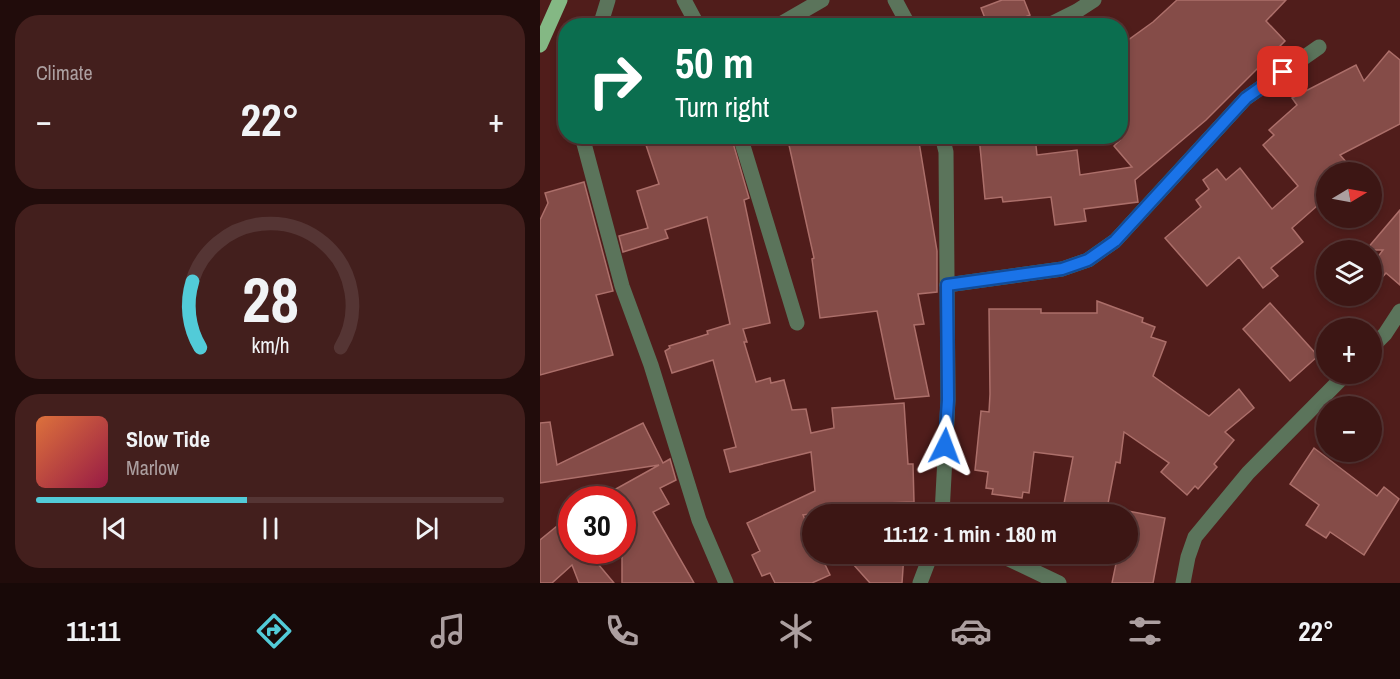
<!DOCTYPE html>
<meta charset="utf-8">
<style>
:root{--surface:#3c1614;--page:#431f1d;--text:#f1f3f6;--muted:#ac9fa0;--line:#553534;--accent:#52cbd8}
body{margin:0;font-family:"Archivo Narrow",sans-serif;background:var(--page);color:var(--text);height:100vh;display:flex;flex-direction:column;font-size:22px;white-space:nowrap}
*{box-sizing:border-box;margin:0}
p{font-size:20px;color:var(--muted)}
.icon{flex:none;width:33px;height:33px;fill:none;stroke:currentColor;stroke-width:2;stroke-linecap:round;stroke-linejoin:round}
.map{position:relative;flex:1;overflow:hidden}
.side{display:flex;flex-direction:column;gap:15px;padding:15px;background:#210c0b;width:540px}
.side>*{flex:none}
.hud{position:absolute;left:18px;top:18px;width:570px;height:126px;border-radius:24px;box-shadow:0 3px 9px #0003,0 0 0 2px var(--line);background:#0b6e4f;color:#fff;overflow:hidden}
.needle{width:39px;rotate:80deg}
.fabs{position:absolute;left:776px;top:162px;display:grid;gap:12px}
.fabs a{display:grid;place-items:center;width:66px;height:66px;border-radius:50%;background:var(--surface);box-shadow:0 3px 9px #0003,0 0 0 2px var(--line);font-size:30px}
.speed{position:absolute;left:18px;top:486px;display:flex;gap:12px;font-size:30px;font-weight:700;text-align:center}
.speed>*{display:grid;place-content:center;width:78px;height:78px;border-radius:50%;background:var(--surface);box-shadow:0 3px 9px #0003,0 0 0 2px var(--line);line-height:1}
.speed .limit{border:9px solid #d22;background:#fff;color:#111}
.pin{position:absolute;display:grid;place-items:center;width:51px;height:51px;color:#fff;margin:-26px;border-radius:12px;box-shadow:0 3px 9px #0006}
.me{position:absolute;width:66px;margin:-33px;rotate:3deg;stroke-linejoin:round;filter:drop-shadow(0 0 4px #0008)}
.turn{display:flex;align-items:center;gap:21px;height:126px;padding:0 18px;font-size:27px}
.turn .icon{width:78px;height:78px;stroke-width:2.5}
.turn b{display:block;font-size:42px;line-height:51px}
.big{font-size:45px;font-weight:700;line-height:1.1}
.side .tile{flex:1;display:flex;flex-direction:column;justify-content:center;gap:9px;min-width:0;padding:0 21px;border-radius:24px;background:var(--page)}
.side .dial{align-items:center;gap:0}
.dial svg{height:156px;overflow:visible;fill:none;stroke:var(--line);stroke-width:7;stroke-linecap:round;text-anchor:middle}
.dial text{fill:var(--text);stroke:none}
.song{display:flex;align-items:center;gap:18px}
.cover{width:72px;height:72px;border-radius:9px;background:linear-gradient(135deg,hsl(20 70% 55%),hsl(340 70% 35%))}
.played{height:6px;border-radius:3px;background:linear-gradient(90deg,var(--accent) 45%,var(--line) 45%)}
.keys{display:flex;justify-content:space-around;direction:ltr}
.heat{display:flex;justify-content:space-between;align-items:center;font-size:33px;direction:ltr}
.trip{position:absolute;left:262px;top:504px;width:336px;height:60px;border-radius:30px;background:var(--surface);box-shadow:0 3px 9px #0003,0 0 0 2px var(--line);font-weight:700;line-height:60px;text-align:center}
.menu{display:flex;height:96px;justify-content:space-around;align-items:center;background:#180908;color:var(--muted)}
.menu .icon{width:42px;height:42px}
.menu .current{color:var(--accent)}
.menu b{font-size:27px;color:var(--text)}
main{display:flex;flex:1;min-height:0}
.map>svg:first-child{display:block}
</style>
<main>
<section class="side">
<div class="tile"><p>Climate</p>
<div class="heat"><a>−</a><b class="big">22°</b><a>+</a></div>
</div>
<div class="tile dial"><svg viewBox="0 0 100 80">
<path d="M14 69A42 42 0 1 1 86 69"/>
<path d="M14 69A42 42 0 0 1 10 35" stroke="#52cbd8"/>
<text x="50" y="56" font-size="32" font-weight="700">28</text>
<text x="50" y="72" font-size="11">km/h</text>
</svg></div>
<div class="tile">
<div class="song"><i class="cover"></i><div><b>Slow Tide</b><p>Marlow</p></div></div>
<div class="played"></div>
<div class="keys"><svg class="icon" aria-label="previous" viewBox="0 0 24 24"><path d="M18 5L8 12l10 7zM5 5v14"/></svg><svg class="icon" aria-label="pause" viewBox="0 0 24 24"><path d="M8 5v14M16 5v14"/></svg><svg class="icon" aria-label="next" viewBox="0 0 24 24"><path d="M6 5l10 7-10 7zM19 5v14"/></svg></div>
</div>
</section>
<div class="map">
<svg width="860" height="583" viewBox="0 0 860 583">
<rect width="100%" height="100%" fill="#501d1b"/>
<g fill="#854c48" stroke="#ac6f6a" stroke-width="1.5">
<path d="M 462,0 L 484,0 L 490,15 L 483,18 L 485,22 L 475,26 L 448,26 L 441,8 Z"/>
<path d="M 637,0 L 746,0 L 726,21 L 745,41 L 666,120 L 595,180 L 598,202 L 544,209 L 546,221 L 515,225 L 511,197 L 463,202 L 462,197 L 445,199 L 439,136 L 495,136 L 497,155 L 537,150 L 540,175 L 592,167 L 574,146 L 580,140 L 580,46 L 613,22 Z"/>
<path d="M 849,51 L 860,60 L 860,124 L 800,155 L 815,172 L 786,172 L 786,198 L 752,228 L 763,242 L 731,268 L 738,276 L 723,288 L 699,257 L 667,286 L 625,238 L 661,207 L 656,200 L 669,189 L 663,180 L 677,169 L 686,180 L 700,168 L 732,209 L 758,186 L 723,145 L 734,135 L 729,130 L 757,105 L 752,98 L 816,65 L 824,81 Z"/>
<path d="M 103,136 L 191,136 L 209,198 L 204,200 L 230,323 L 203,329 L 207,342 L 204,342 L 216,382 L 230,378 L 231,383 L 244,380 L 252,410 L 266,409 L 271,433 L 294,428 L 292,408 L 364,403 L 368,464 L 373,464 L 374,502 L 316,504 L 316,509 L 263,515 L 273,537 L 273,554 L 280,554 L 290,575 L 272,583 L 235,583 L 230,573 L 222,576 L 212,555 L 220,551 L 207,523 L 275,491 L 271,452 L 190,472 L 184,450 L 196,447 L 173,360 L 132,373 L 125,351 L 130,348 L 129,346 L 168,334 L 167,331 L 190,324 L 167,217 L 125,230 L 128,238 L 83,252 L 79,236 L 108,228 L 97,191 L 119,184 Z"/>
<path d="M 247,136 L 378,136 L 397,251 L 397,292 L 378,294 L 384,324 L 374,325 L 389,396 L 355,399 L 337,311 L 280,318 L 272,259 L 274,258 Z"/>
<path d="M 44,182 L 73,291 L 56,295 L 73,355 L 0,375 L 0,220 L 8,203 L 5,193 Z"/>
<path d="M 860,210 L 860,285 L 846,273 L 831,290 L 831,266 L 843,250 L 826,250 Z"/>
<path d="M 557,301 L 603,318 L 602,322 L 615,327 L 611,337 L 626,342 L 613,376 L 669,416 L 699,389 L 714,408 L 685,432 L 694,440 L 674,464 L 677,467 L 658,489 L 655,486 L 647,495 L 621,472 L 629,463 L 584,432 L 580,463 L 576,462 L 566,514 L 522,514 L 533,457 L 494,452 L 489,493 L 483,492 L 482,498 L 452,494 L 453,489 L 446,488 L 448,472 L 435,470 L 441,411 L 449,412 L 450,394 L 449,309 L 501,309 L 501,313 L 557,313 Z"/>
<path d="M 730,303 L 778,356 L 750,381 L 703,329 Z"/>
<path d="M 10,422 L 17,465 L 103,423 L 123,463 L 130,459 L 136,480 L 120,488 L 129,504 L 113,512 L 154,583 L 82,583 L 82,500 L 56,500 L 119,465 L 0,483 L 0,423 Z"/>
<path d="M 774,448 L 837,496 L 844,487 L 859,499 L 824,555 L 790,532 L 786,538 L 766,525 L 779,505 L 750,484 Z"/>
<path d="M 588,511 L 625,518 L 613,583 L 572,583 L 578,554 L 588,554 Z"/>
<path d="M 22,522 L 32,533 L 32,550 L 50,550 L 48,552 L 74,583 L 39,583 L 32,565 L 12,583 L 0,583 L 0,540 Z"/>
<path d="M 304,554 L 364,554 L 362,583 L 330,583 Z"/>
</g>
<g fill="none" stroke-linecap="round" stroke-linejoin="round">
<g stroke="#5b745b" stroke-width="15">
<path d="M 144,0 L 158,26"/>
<path d="M 355,0 L 369,26"/>
<path d="M 60,26 L 68,0"/>
<path d="M 237,26 L 282,0"/>
<path d="M 507,26 L 537,11 L 554,0"/>
<path d="M 42,136 L 82,286 L 111,365 L 159,520 L 186,583"/>
<path d="M 200,136 L 257,323"/>
<path d="M 407,285 L 522,269 L 548,260 L 575,241 L 706,98 L 779,47"/>
<path d="M 831,348 L 845,334 L 860,311"/>
<path d="M 402,514 L 408,400 L 406,152 L 402,136"/>
<path d="M 458,554 L 519,583"/>
<path d="M 380,583 L 391,554"/>
<path d="M 643,583 L 648,557 L 655,537 L 708,473 L 806,374"/>
</g>
<path stroke="#84b884" stroke-width="15" d="M 0,45 L 20,0"/>
</g>
<g fill="none" stroke-linecap="round" stroke-linejoin="round">
<defs>
<path id="route" d="M 405,446 L 408,400 L 407,285 L 522,269 L 548,260 L 575,241 L 706,98 L 743,72"/>
</defs>
<use href="#route" stroke="#114b97" stroke-width="15"/>
<use href="#route" stroke="#1a73e8" stroke-width="10"/>
</g>
</svg>
<div class="fabs">
<a><svg class="needle" viewBox="-14 -14 28 28"><path d="M0-13l5 13h-10z" fill="#e53935"/><path d="M0 13l5-13h-10z" fill="#ac9fa0"/></svg></a>
<a><svg class="icon" aria-label="layers" viewBox="0 0 24 24"><path d="M12 4l9 5-9 5-9-5zM3 14l9 5 9-5"/></svg></a>
<a>+</a>
<a>−</a>
</div>
<div class="speed"><div class="limit">30</div></div>
<div class="pin" style="left:743px;top:72px;background:#d93025"><svg class="icon" aria-label="arrive" viewBox="0 0 24 24"><path d="M6 21V4h12l-3 4 3 4H6"/></svg></div>
<svg class="me" style="left:405px;top:446px" viewBox="-20 -20 40 40"><path d="M0-17L14 15 0 8-14 15z" fill="#1a73e8" stroke="#fff" stroke-width="4"/></svg>
<div class="trip">11:12 · 1 min · 180 m</div>
<div class="hud">
<div class="turn"><svg class="icon" aria-label="right" viewBox="0 0 24 24"><path d="M7 20v-9h11M14 6l5 5-5 5"/></svg><div><b>50 m</b>Turn right</div></div>
</div>
</div>
</main>
<nav class="menu">
<b>11:11</b>
<svg class="icon current" aria-label="directions" viewBox="0 0 24 24"><path d="M12 3l9 9-9 9-9-9zM9 14v-3h6M13 9l2 2-2 2"/></svg>
<svg class="icon" aria-label="music" viewBox="0 0 24 24"><path d="M9 18V5l10-2v13"/><circle cx="6" cy="18" r="3"/><circle cx="16" cy="16" r="3"/></svg>
<svg class="icon" aria-label="phone" viewBox="0 0 24 24"><path d="M5 4h4l2 5-3 2q2 4 5 5l2-3 5 2v4C11 20 4 13 5 4z"/></svg>
<svg class="icon" aria-label="climate" viewBox="0 0 24 24"><path d="M12 3v18M4 7l16 10M4 17L20 7"/></svg>
<svg class="icon" aria-label="car" viewBox="0 0 24 24"><path d="M5 17H2v-5l4-1 3-4h7l3 4 3 1v5h-3M9 17h6M6 11h13"/><circle cx="7" cy="17" r="2"/><circle cx="17" cy="17" r="2"/></svg>
<svg class="icon" aria-label="filters" viewBox="0 0 24 24"><path d="M4 7h16M4 17h16"/><circle cx="9" cy="7" r="2"/><circle cx="15" cy="17" r="2"/></svg>
<b>22°</b>
</nav>
